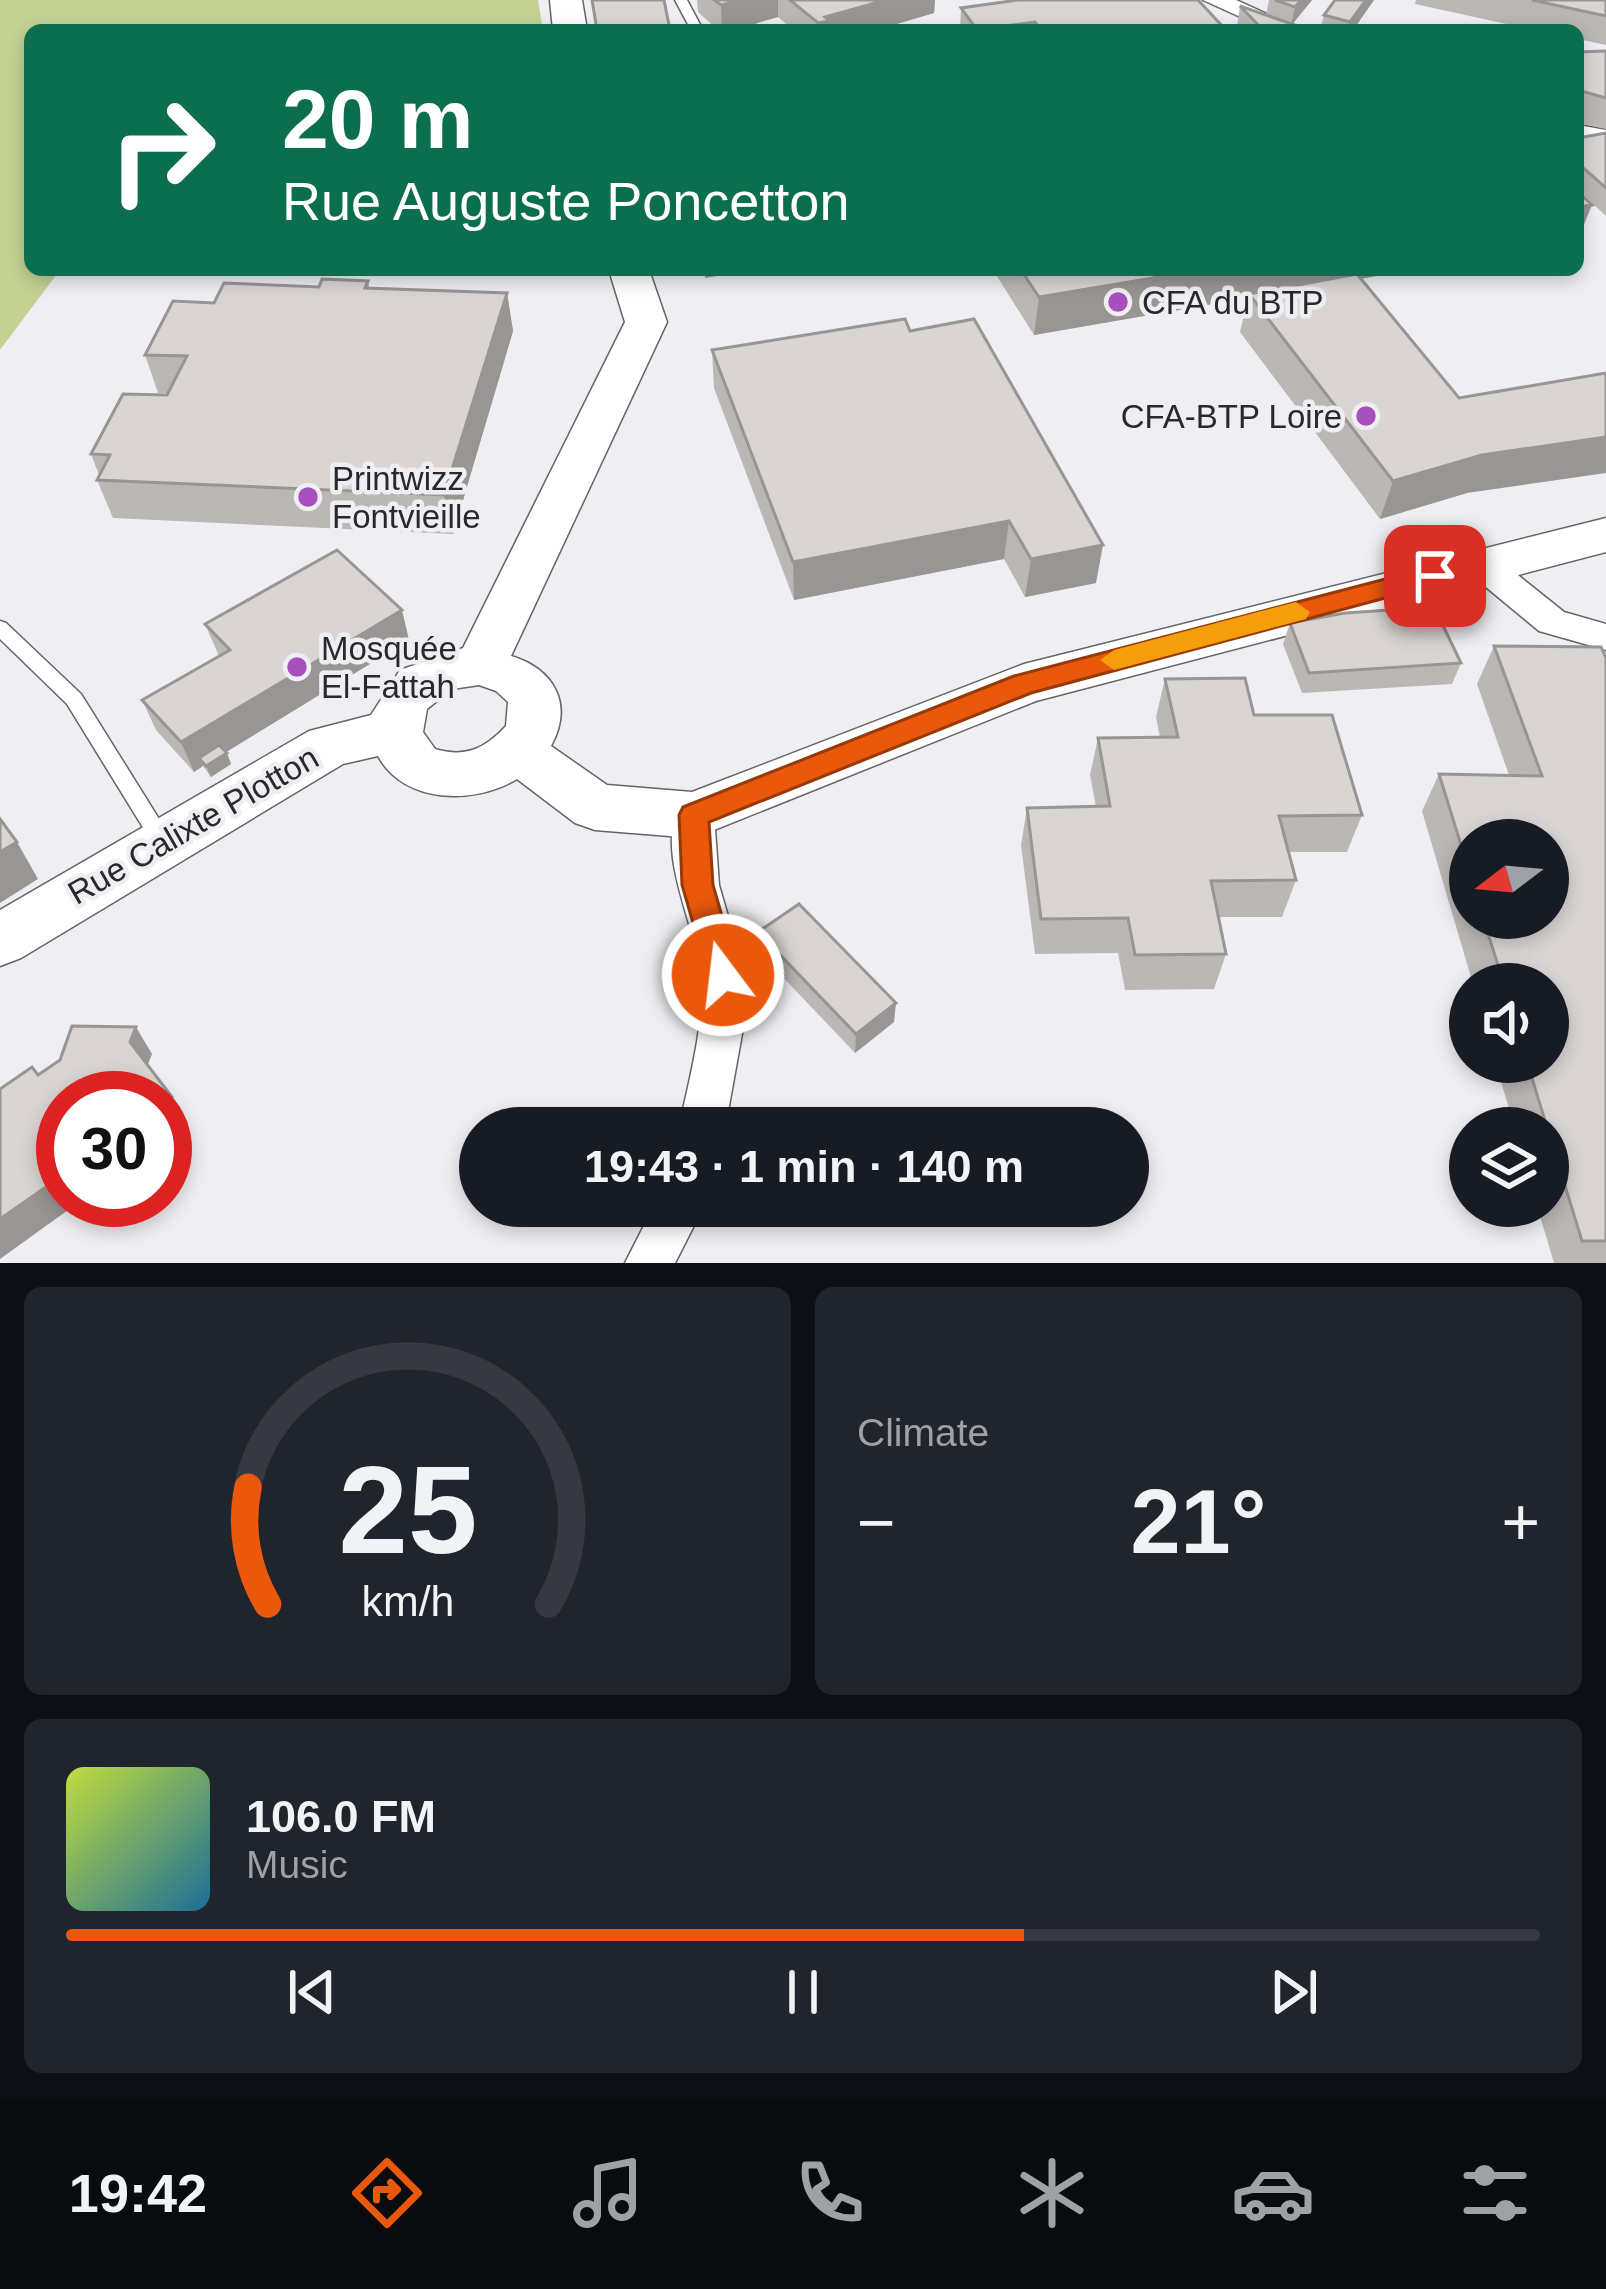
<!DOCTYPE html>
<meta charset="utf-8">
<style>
:root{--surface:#171b24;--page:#20242c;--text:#f1f3f6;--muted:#9ea1a6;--line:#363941;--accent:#ea580c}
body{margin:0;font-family:Helvetica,sans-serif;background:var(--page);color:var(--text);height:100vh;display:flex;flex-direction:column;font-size:45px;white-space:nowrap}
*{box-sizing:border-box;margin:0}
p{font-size:39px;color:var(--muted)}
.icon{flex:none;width:66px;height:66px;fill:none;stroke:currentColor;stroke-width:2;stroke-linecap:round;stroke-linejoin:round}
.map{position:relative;height:1263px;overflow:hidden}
.details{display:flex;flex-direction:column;gap:24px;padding:24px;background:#0d0f14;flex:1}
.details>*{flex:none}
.hud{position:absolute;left:24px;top:24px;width:1560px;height:252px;border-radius:18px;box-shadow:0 6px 18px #0003;background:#0b6e4f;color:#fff;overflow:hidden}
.needle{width:78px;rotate:254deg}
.tools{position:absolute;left:1449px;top:819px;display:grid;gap:24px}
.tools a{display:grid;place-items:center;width:120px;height:120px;border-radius:50%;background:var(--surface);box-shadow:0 6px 18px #0003;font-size:60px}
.speed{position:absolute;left:36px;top:1071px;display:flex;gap:24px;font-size:60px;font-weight:700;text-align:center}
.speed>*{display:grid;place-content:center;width:156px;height:156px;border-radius:50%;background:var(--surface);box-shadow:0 6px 18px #0003;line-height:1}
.speed .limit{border:18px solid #d22;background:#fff;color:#111}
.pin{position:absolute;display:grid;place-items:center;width:102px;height:102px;color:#fff;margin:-51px;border-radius:24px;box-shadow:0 6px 18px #0006}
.me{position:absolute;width:132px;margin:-66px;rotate:345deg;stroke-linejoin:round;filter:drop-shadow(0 0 9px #0008)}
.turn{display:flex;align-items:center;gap:42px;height:252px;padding:0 60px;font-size:54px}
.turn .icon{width:156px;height:156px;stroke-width:2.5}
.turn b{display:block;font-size:84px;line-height:102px}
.big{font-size:90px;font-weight:800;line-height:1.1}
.details .tile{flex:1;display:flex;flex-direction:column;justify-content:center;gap:18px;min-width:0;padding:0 42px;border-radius:18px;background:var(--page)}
.details .dial{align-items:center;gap:0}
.dial svg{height:312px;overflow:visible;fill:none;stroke:var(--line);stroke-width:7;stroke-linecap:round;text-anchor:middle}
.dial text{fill:var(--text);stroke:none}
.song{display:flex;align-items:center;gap:36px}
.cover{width:144px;height:144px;border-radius:18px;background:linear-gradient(135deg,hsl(70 70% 55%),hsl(200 70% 35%))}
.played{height:12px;border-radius:6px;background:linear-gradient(90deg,var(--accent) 65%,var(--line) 65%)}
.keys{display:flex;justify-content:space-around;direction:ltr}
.heat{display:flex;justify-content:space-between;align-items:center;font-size:66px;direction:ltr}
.details .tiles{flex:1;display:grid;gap:24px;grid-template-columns:1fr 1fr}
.tile:last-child{grid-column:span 2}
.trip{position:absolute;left:459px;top:1107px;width:690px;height:120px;border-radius:60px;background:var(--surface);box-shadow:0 6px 18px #0003;font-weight:800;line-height:120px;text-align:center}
.dock{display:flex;height:192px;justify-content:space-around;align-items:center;background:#090b0e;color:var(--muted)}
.dock .icon{width:84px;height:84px}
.dock .on{color:var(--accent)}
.dock b{font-size:54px;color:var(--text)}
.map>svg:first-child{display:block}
</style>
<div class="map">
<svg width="1606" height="1263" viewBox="0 0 1606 1263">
<rect width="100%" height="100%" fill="#efeef2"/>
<path fill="#c5d193" d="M 0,0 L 538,0 L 543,30 L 30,30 L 30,270 L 60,270 L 0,350 Z"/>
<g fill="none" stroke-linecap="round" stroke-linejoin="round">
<defs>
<g id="lane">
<path d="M 675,0 L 687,0 L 703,30 L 691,30 Z"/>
<path d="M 753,23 L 762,30 L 749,30 L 747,27 Z"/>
<path d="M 0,621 L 6,623 L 81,694 L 169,835 L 172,841 L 169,847 L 162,849 L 155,847 L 67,704 L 0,639 Z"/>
</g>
<g id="street">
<path d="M 1203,0 L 1236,0 L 1302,30 L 1269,30 Z"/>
<path d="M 1578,125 L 1606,130 L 1606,146 L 1578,141 Z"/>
<path d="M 1481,552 L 1493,555 L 1564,612 L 1606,624 L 1606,650 L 1539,631 L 1469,573 L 1464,564 L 1469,555 Z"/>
<path d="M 694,799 L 708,804 L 714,815 L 719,885 L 745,975 L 744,1023 L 725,1128 L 679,1128 C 689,1079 704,1029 701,979 C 698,928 654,854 680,804 Z"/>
<path d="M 654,1206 L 704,1206 L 675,1263 L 625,1263 Z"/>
</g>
<g id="secondary">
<path d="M 550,0 L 582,0 L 587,30 L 553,30 Z"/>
<path d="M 609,270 L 649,270 L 667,322 L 511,656 C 554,669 574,704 551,746 L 607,785 L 692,792 L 1024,664 L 1606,518 L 1606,552 L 1036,701 L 694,838 L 595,830 L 575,823 L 517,779 C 474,805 404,804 378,756 L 343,764 L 21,958 L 0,966 L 0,910 L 309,731 L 371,715 L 400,670 L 463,648 L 625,322 ZM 479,685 L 496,691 L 508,702 L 506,726 C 485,749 465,758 435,749 L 423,732 L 427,709 L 452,689 Z"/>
</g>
</defs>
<use href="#lane" stroke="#656468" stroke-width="3"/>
<use href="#street" stroke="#656468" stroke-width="3"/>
<use href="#secondary" stroke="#656468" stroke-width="3"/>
<use href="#lane" fill="#fff" fill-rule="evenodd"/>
<use href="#street" fill="#fff" fill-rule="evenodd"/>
<use href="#secondary" fill="#fff" fill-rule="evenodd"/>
</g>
<g fill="#bbb7b5" fill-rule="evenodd">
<path d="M 697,0 L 935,0 L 934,13 L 876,30 L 793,30 L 778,17 L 733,30 L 718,30 L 698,12 Z"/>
<path d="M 1012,0 L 1198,0 L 1226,30 L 960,30 L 961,8 L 1012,2 Z"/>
<path d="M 1269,0 L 1312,0 L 1292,24 L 1309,30 L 1241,30 L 1237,26 L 1240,6 L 1266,15 Z"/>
<path d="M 1374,0 L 1353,30 L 1320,30 L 1324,15 Z"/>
<path d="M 1416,0 L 1606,0 L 1606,45 L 1578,39 L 1578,30 L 1534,30 L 1415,4 Z"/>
<path d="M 1606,51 L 1606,129 L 1578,123 L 1578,52 Z"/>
<path d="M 1606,133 L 1606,216 L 1578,190 L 1578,138 Z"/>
<path d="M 993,270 L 1411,270 L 1361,279 L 1467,493 L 1380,519 L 1240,332 L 1248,298 L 1034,335 Z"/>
<path d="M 368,281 L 370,288 L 507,293 L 513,331 L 453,534 L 113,518 L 97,480 L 99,475 L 91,454 L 167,395 L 168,393 L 158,393 L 145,355 L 319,287 Z"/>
<path d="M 910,331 L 1096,583 L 1025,597 L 1004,559 L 794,600 L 714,388 L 712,350 Z"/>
<path d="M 1290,623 L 1461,663 L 1452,684 L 1302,693 L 1283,644 Z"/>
<path d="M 205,624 L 409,640 L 226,752 L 231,764 L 211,777 L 203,766 L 194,772 L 156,730 L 142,700 L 219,656 Z"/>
<path d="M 1494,646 L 1606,658 L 1606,1263 L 1554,1263 L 1537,1206 L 1548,1206 L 1548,1128 L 1515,1128 L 1495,1062 L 1548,1062 L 1548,984 L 1473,984 L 1422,811 L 1439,774 L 1509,775 L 1477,684 ZM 1470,840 L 1548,918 L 1470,918 Z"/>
<path d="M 1165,679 L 1254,715 L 1362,815 L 1347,852 L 1289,852 L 1296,880 L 1282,917 L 1218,917 L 1226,954 L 1214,989 L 1125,990 L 1118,953 L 1035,954 L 1021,845 L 1027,808 L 1096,807 L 1090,775 L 1098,738 L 1160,738 L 1156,717 Z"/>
<path d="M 758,932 L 894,1022 L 855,1053 L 759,952 Z"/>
</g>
<g fill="#999594">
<path d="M 741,0 L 778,0 L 778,17 L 733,30 L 722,30 L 721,5 Z"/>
<path d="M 886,0 L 935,0 L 934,13 L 876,30 L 818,30 L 818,23 L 825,17 Z"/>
<path d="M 1301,0 L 1312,0 L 1291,26 L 1295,7 Z"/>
<path d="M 1366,0 L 1374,0 L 1353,30 L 1348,30 L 1350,22 Z"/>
<path d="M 1035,22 L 1034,30 L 976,30 Z"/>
<path d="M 1592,205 L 1578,239 L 1578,207 Z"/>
<path d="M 705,270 L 754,270 L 705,278 Z"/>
<path d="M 1201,270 L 1411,270 L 1251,297 L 1249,294 L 1248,298 L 1034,335 L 1039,297 Z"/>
<path d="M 507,293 L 513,331 L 453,534 L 444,495 Z"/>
<path d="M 1606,437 L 1606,473 L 1467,493 L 1380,519 L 1393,481 L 1482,455 Z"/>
<path d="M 1009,521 L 1004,559 L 794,600 L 793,562 Z"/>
<path d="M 1103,545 L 1096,583 L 1025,597 L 1031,559 Z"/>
<path d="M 402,610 L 409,640 L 205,765 L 199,758 L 203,766 L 194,772 L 181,742 Z"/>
<path d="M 227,753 L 231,764 L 211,777 L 206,766 Z"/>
<path d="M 17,842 L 38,879 L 0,903 L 0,852 Z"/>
<path d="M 896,1003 L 894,1022 L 855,1053 L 856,1034 Z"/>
<path d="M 136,1027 L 152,1054 L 146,1069 L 130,1042 Z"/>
<path d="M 172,1097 L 188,1123 L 165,1140 L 165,1102 Z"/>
<path d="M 63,1175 L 63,1200 L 82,1200 L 0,1259 L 0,1219 Z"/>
</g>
<g fill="#dad5d3" stroke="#999594" stroke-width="3">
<path d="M 592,0 L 664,0 L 670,30 L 597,30 Z"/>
<path d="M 714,0 L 741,0 L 721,5 Z"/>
<path d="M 790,0 L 886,0 L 825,17 L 829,21 L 818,23 Z"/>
<path d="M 1018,0 L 1198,0 L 1226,30 L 1041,30 L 1035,22 L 977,30 L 961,8 Z"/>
<path d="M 1275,0 L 1301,0 L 1295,7 Z"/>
<path d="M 1335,0 L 1366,0 L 1350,22 L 1324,15 Z"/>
<path d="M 1532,0 L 1606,0 L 1606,16 Z"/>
<path d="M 1240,6 L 1309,30 L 1263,30 Z"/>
<path d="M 1606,51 L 1606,98 L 1578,90 L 1578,52 Z"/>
<path d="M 1606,133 L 1606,188 L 1578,163 L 1578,138 Z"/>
<path d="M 1578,192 L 1592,205 L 1578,207 Z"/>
<path d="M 1021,270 L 1201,270 L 1039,297 Z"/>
<path d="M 1357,274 L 1459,398 L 1606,373 L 1606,437 L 1482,455 L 1393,481 L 1249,294 Z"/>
<path d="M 322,279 L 368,281 L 365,288 L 507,293 L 444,495 L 97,480 L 110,455 L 91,454 L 123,394 L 167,395 L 187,356 L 145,355 L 173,301 L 214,303 L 224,283 L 319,287 Z"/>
<path d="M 905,319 L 910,331 L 974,319 L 1103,545 L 1031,559 L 1009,521 L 793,562 L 712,350 Z"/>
<path d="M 337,550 L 402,610 L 181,742 L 142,700 L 230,650 L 205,624 Z"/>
<path d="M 1434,607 L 1461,663 L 1309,673 L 1290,623 L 1345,613 Z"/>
<path d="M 1494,646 L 1601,647 L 1606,658 L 1606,1241 L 1582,1241 L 1527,1062 L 1548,1062 L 1548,984 L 1504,984 L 1483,918 L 1548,918 L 1548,840 L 1470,840 L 1470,874 L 1439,774 L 1542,776 Z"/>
<path d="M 1245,678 L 1254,715 L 1332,715 L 1362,815 L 1279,816 L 1296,880 L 1211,881 L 1226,954 L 1135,955 L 1128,918 L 1041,919 L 1027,808 L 1110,806 L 1098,738 L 1178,737 L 1165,679 Z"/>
<path d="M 219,745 L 227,753 L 206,766 L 199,758 Z"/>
<path d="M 0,819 L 17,842 L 0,852 Z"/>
<path d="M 799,904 L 896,1003 L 856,1034 L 758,932 Z"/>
<path d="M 72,1026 L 136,1027 L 130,1042 L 172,1097 L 165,1102 L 165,1098 L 63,1098 L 63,1175 L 0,1219 L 0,1089 L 32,1067 L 38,1075 L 60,1060 Z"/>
</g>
<path fill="#ea580c" stroke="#983908" stroke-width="3" d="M 1435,566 L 1445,569 L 1448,576 L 1445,582 L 1031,693 L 709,822 L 713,885 L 739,975 L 735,985 L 723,989 L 711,985 L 682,885 L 679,815 L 683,807 L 1014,676 Z"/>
<path fill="#f59e0b" d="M 1296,602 L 1310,612 L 1306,619 L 1114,670 L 1100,660 L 1114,650 Z"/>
<g fill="#a750bd" stroke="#efeef2" stroke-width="4.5">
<circle cx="1118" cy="302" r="12"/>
<circle cx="1366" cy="416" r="12"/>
<circle cx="308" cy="497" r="12"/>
<circle cx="297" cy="667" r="12"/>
</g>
<g text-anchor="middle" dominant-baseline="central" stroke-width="9" stroke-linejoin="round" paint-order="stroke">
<g font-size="33" fill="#29282a" stroke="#efeef2" text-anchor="start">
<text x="1142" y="302">CFA du BTP</text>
<text x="1342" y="416" text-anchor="end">CFA-BTP Loire</text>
<text x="332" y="478">Printwizz<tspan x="332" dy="38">Fontvieille</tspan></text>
<text x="321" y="648">Mosquée<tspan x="321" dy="38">El-Fattah</tspan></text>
</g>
<g font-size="33" fill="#29282a" stroke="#efeef2">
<text transform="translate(193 825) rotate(-30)">Rue Calixte Plotton</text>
</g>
</g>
</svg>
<div class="tools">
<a><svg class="needle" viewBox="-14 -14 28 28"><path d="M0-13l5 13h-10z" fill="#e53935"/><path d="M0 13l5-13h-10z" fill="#9ea1a6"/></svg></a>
<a><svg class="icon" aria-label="sound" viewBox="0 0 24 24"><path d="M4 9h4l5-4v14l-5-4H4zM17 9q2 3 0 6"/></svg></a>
<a><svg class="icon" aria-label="layers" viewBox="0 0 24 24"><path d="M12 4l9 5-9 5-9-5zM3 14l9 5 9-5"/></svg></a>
</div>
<div class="speed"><div class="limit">30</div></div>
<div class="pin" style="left:1435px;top:576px;background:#d93025"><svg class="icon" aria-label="arrive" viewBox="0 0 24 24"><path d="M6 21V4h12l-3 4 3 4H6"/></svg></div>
<svg class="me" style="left:723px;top:975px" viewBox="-20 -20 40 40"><circle r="17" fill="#ea580c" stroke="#fff" stroke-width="3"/><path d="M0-11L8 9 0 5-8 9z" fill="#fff"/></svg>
<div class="trip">19:43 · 1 min · 140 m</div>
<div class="hud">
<div class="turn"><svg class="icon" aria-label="right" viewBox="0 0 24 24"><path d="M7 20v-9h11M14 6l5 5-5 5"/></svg><div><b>20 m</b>Rue Auguste Poncetton</div></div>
</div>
</div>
<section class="details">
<div class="tiles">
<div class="tile dial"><svg viewBox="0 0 100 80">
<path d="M14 69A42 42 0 1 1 86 69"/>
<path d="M14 69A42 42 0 0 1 9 39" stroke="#ea580c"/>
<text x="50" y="56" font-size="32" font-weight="700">25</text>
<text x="50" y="72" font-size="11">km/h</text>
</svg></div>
<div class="tile"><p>Climate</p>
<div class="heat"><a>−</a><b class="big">21°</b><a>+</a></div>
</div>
<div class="tile">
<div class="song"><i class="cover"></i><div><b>106.0 FM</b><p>Music</p></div></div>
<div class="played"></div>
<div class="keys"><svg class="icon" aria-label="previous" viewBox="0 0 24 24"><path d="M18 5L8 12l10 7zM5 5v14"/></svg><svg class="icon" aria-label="pause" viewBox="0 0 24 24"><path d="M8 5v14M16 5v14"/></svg><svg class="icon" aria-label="next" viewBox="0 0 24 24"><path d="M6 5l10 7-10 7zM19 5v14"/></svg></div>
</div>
</div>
</section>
<nav class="dock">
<b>19:42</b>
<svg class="icon on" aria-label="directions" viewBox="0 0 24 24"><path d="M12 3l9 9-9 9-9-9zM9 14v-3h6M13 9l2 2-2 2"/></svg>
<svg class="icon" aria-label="music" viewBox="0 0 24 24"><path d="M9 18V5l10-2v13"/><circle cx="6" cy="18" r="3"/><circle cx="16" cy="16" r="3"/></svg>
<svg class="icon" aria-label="phone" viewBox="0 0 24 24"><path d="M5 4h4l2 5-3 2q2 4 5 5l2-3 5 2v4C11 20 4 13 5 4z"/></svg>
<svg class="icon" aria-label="climate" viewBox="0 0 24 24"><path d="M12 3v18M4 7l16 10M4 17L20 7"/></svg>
<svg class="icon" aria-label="car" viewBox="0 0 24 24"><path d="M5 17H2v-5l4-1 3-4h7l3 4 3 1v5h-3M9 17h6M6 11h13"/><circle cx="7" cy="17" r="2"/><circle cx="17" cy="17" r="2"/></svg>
<svg class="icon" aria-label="filters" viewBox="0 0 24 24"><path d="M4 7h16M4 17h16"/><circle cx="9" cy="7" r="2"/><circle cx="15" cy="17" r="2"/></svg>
</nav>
